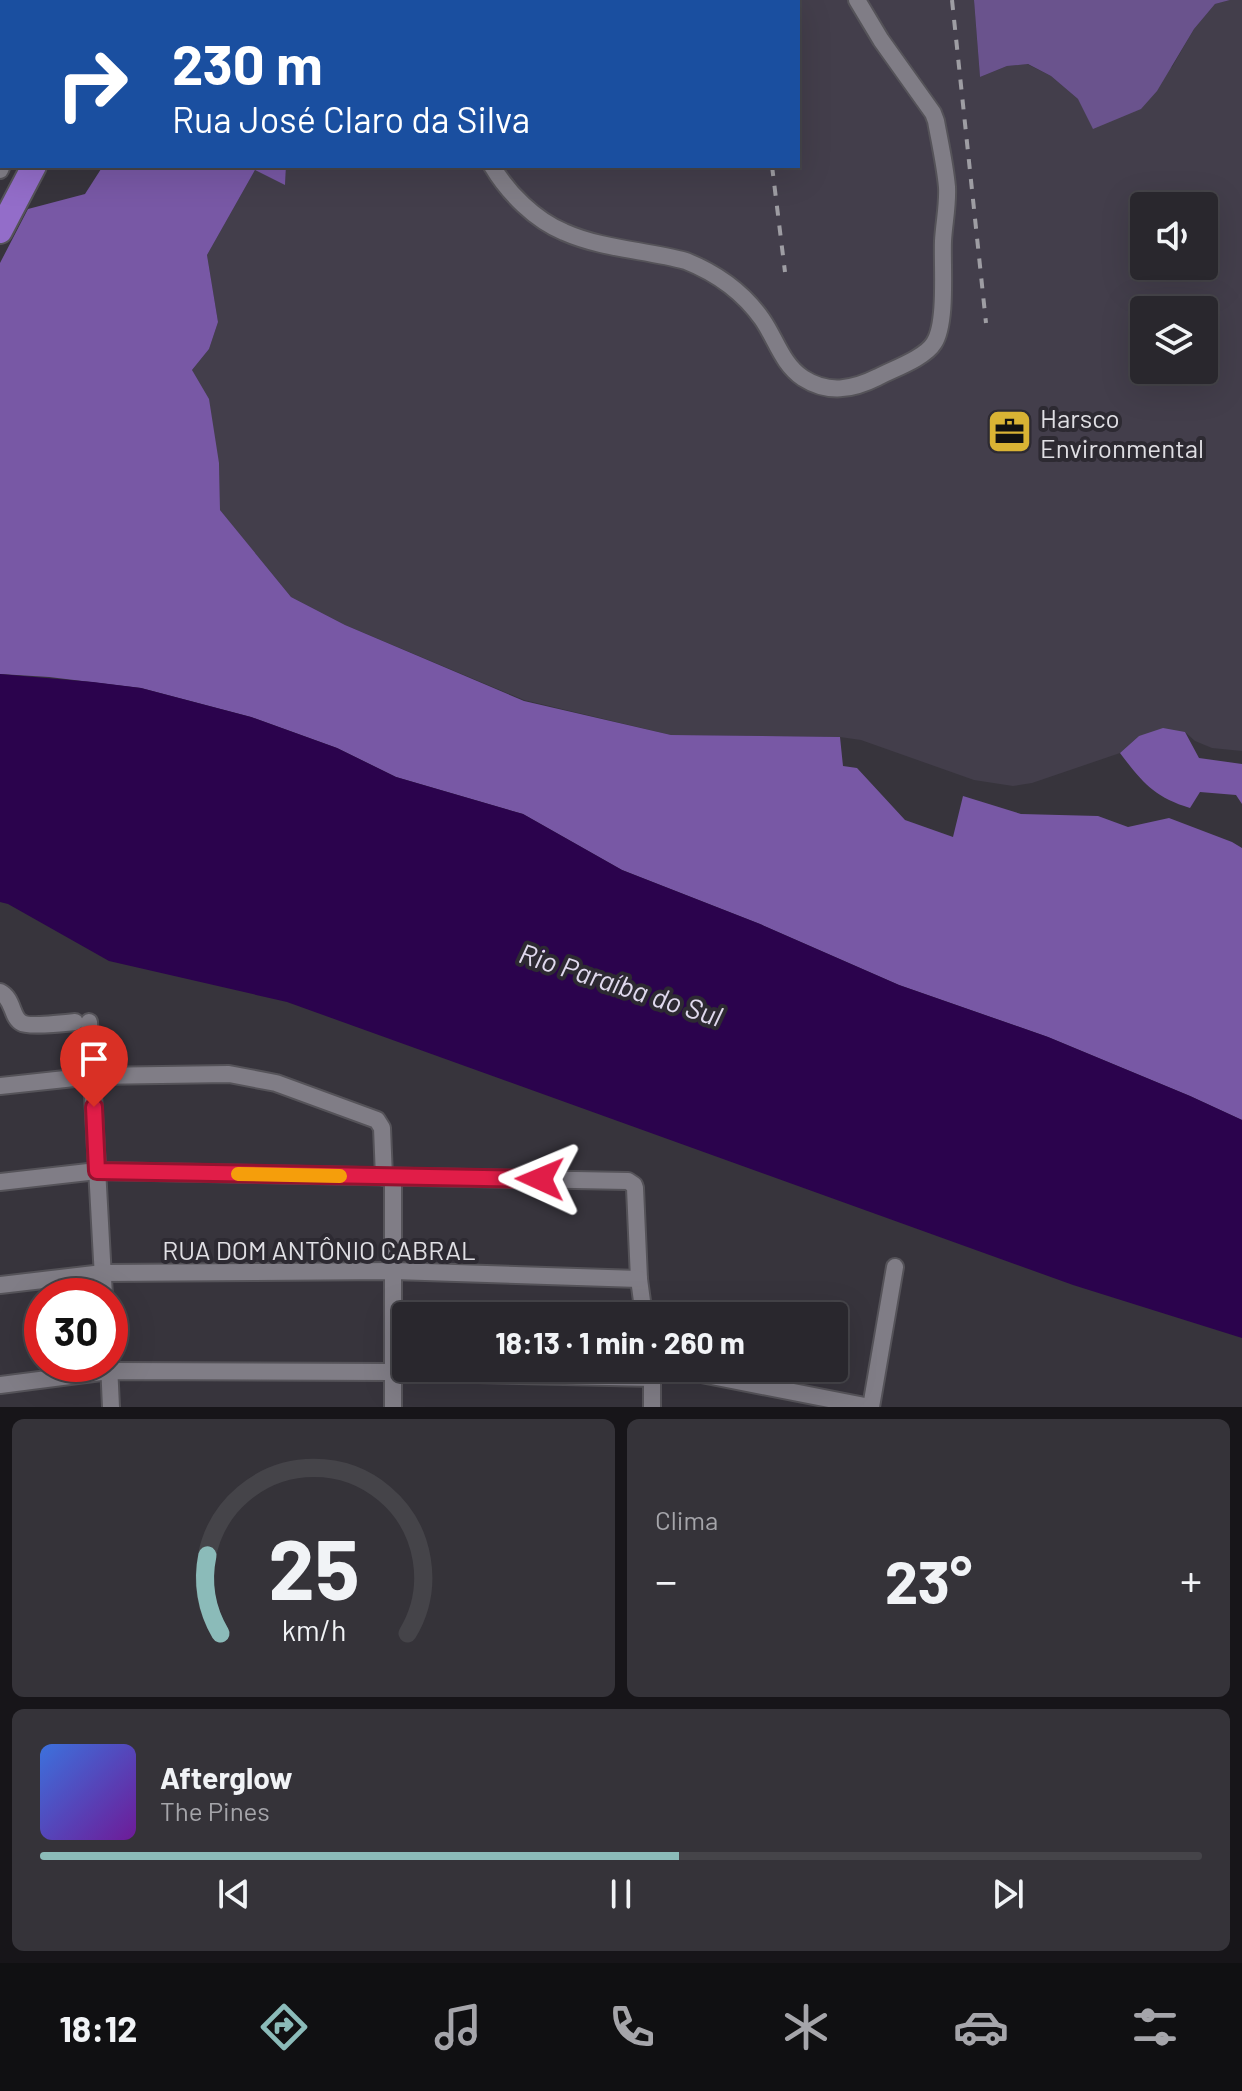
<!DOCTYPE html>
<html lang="pt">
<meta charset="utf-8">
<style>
:root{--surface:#29272d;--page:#353339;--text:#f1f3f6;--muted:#a5a5aa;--line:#454449;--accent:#8bbbb9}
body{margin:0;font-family:Barlow,sans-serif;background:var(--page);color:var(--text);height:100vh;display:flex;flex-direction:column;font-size:30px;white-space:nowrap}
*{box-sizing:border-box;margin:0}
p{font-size:26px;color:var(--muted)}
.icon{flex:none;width:44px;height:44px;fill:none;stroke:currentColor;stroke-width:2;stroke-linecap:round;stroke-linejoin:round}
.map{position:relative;height:1407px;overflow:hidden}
.panel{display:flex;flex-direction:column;gap:12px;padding:12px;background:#171519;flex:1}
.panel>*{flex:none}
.banner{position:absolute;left:0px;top:0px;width:800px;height:168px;box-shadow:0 8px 32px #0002,0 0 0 2px var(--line);background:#1a4fa0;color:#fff;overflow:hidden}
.fabs{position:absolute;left:1130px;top:192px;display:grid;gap:16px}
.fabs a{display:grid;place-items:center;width:88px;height:88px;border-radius:8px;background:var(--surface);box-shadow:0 8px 32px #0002,0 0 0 2px var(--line);font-size:40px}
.speed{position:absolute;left:24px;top:1278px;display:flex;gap:16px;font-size:40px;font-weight:700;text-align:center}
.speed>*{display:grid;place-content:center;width:104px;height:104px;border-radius:50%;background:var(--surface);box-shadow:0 8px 32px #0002,0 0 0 2px var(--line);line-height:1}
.speed .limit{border:12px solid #d22;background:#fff;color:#111}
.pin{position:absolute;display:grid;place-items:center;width:68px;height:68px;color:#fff;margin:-82px -34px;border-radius:50% 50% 50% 0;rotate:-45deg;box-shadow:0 0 8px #0007}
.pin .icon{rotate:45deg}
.me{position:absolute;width:88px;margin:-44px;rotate:271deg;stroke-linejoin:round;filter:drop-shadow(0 0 6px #0008)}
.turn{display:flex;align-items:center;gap:28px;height:168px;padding:0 40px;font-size:36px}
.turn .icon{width:104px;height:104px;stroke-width:2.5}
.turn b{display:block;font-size:56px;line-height:68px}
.big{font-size:60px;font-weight:700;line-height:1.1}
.panel .tile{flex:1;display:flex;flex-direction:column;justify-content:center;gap:12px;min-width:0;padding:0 28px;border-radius:12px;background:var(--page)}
.panel .dial{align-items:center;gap:0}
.dial svg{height:208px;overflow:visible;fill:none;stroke:var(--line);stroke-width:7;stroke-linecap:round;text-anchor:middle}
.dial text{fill:var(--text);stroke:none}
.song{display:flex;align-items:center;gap:24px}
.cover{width:96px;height:96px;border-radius:12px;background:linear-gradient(135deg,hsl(220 70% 55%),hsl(280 70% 35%))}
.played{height:8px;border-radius:4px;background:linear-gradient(90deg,var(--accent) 55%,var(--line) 55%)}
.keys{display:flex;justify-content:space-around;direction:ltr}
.heat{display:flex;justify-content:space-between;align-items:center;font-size:44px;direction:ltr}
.panel .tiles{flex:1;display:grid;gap:12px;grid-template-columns:1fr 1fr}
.tile:last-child{grid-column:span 2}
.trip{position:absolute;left:392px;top:1302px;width:456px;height:80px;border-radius:8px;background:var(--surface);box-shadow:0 8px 32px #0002,0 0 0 2px var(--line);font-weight:700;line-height:80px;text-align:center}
.dock{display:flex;height:128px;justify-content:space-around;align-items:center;background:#101012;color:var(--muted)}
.dock .icon{width:56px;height:56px}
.dock .active{color:var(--accent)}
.dock b{font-size:36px;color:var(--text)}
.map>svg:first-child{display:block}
</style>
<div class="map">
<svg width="1242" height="1407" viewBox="0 0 1242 1407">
<rect width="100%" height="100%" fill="#37343c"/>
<path fill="#433e4b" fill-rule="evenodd" d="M 712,0 L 974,0 L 980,77 L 1007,66 L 1027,64 L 1051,76 L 1078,99 L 1172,67 L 1194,29 L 1215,4 L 1230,0 L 1242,0 L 1242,751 L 1212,748 L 1195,741 L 1185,732 L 1139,736 L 1120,753 L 1032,783 L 1013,786 L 974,780 L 861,740 L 840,737 L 671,735 L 524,700 L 345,625 L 291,597 L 220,510 L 219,463 L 192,370 L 209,349 L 218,322 L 207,255 L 255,170 L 285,184 L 286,166 L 798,166 L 798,2 L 712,2 ZM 1144,206 L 1204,206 L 1204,266 L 1144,266 ZM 1144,310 L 1204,310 L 1204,370 L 1144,370 Z"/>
<path fill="#6a538d" d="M 974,0 L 1230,0 L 1215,4 L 1194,29 L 1157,91 L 1141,109 L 1093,129 L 1078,99 L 1051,76 L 1028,64 L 1007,66 L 980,77 Z"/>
<g fill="#7858a5">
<path d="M 168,0 L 390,0 L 389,2 L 167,2 Z"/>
<rect x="470" y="0" width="242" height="2"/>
<path d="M 109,166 L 286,166 L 285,185 L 255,170 L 207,255 L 218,322 L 209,349 L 192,370 L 209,399 L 219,463 L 220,510 L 291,597 L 345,625 L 524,701 L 671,735 L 840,737 L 843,766 L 857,768 L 905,820 L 953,837 L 963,796 L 1021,814 L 1098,816 L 1128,827 L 1169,818 L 1232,842 L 1242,848 L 1242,1120 L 1190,1096 L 1048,1037 L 899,985 L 760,924 L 622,870 L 523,814 L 396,777 L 337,748 L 251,717 L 141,688 L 49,677 L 0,674 L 0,263 L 28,209 L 85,194 L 101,169 Z"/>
<path d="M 1163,728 L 1185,732 L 1199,758 L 1242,764 L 1242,804 L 1236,795 L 1200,792 L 1190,808 C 1154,797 1142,782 1120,753 L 1139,736 Z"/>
</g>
<path fill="#2b034d" d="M 0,674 L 93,682 L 141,688 L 251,717 L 337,748 L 396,777 L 523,814 L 622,870 L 760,924 L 899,985 L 1048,1037 L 1190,1096 L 1242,1120 L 1242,1338 L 1073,1285 L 287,1002 L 109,961 L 8,904 L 0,902 Z"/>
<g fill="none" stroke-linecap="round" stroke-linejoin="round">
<defs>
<g id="minor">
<path d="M 41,2 L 42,0"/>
<path d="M 157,2 L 158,0"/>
<path d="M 442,2 L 443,0"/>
<path d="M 0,85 L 2,81"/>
<path d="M 0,98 L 2,97"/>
<path d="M 0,126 L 2,127"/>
<path d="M 492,166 C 508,193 535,220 564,232 C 602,249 646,250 686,261 C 716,273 743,292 762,319 C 776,339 782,364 803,378 C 828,394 852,390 878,377 C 893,369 925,358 934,343 C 947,323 942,267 943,241 C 944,223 948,205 947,187 C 945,165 940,143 936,121 L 933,113 L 881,40 L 857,0"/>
<path d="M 0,170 L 2,165"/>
<path d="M 0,992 C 14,999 11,1018 22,1023 C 28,1027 65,1023 75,1022"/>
<path d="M 89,1022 L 104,1296"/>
<path d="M 0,1086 L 93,1076 L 229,1074 L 276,1083 L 377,1120 L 382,1128 L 384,1177"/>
<path d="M 0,1182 L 97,1171 L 628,1181 L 634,1185 L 635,1188 L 639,1279 L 644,1316"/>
<path d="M 0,1285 L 103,1273 L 394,1271 L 639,1279"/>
<path d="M 109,1364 L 111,1407"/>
<path d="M 671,1368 L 870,1407"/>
<path d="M 652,1369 L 652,1407"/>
<path d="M 0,1385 L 109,1371 L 393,1372 L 653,1378"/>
<path d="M 393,1407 L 393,1177"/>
<path d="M 871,1407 L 895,1267"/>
</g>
<g id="highway">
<path d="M 109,2 L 111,0"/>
<path d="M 0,231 L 34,166"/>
</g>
</defs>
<use href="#minor" stroke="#555359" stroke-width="20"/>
<use href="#highway" stroke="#555359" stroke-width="28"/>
<use href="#minor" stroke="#807d86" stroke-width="16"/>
<use href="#highway" stroke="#936dc9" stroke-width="24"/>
<g stroke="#9e9da3" stroke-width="4" stroke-dasharray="10 10" stroke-linecap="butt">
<path d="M 753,0 L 753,2"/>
<path d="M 952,0 L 986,323"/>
<path d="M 772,166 L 785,272"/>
</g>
</g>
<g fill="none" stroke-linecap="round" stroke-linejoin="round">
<defs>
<path id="route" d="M 94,1107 L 97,1171 L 540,1179"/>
</defs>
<use href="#route" stroke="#92132f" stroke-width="20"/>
<use href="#route" stroke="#e11d48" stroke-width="14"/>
<path stroke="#f59e0b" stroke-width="14" d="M 238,1174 L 340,1176"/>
</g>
<defs>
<symbol id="office-square" viewBox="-11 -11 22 22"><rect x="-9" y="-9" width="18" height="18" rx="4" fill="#d9b334" stroke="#2d2a32"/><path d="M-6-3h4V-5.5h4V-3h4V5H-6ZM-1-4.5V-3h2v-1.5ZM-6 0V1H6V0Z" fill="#111"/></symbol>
</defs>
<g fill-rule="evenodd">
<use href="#office-square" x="984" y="406" width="51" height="51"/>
</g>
<g text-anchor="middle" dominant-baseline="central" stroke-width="8" stroke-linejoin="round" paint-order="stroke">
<g font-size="26" fill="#e0dfe4" stroke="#2d2a32" text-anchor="start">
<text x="1040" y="417">Harsco<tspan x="1040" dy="30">Environmental</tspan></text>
</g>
<g font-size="26" fill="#e0dfe4" stroke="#2d2a32">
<text x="319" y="1249">RUA DOM ANTÔNIO CABRAL</text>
</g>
<g font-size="28" font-style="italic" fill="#e0d9ee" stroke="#2d2a32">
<text transform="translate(621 984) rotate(18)">Rio Paraíba do Sul</text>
</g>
</g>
</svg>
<div class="fabs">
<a><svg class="icon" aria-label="sound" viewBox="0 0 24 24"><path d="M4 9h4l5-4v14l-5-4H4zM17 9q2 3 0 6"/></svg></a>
<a><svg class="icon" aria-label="layers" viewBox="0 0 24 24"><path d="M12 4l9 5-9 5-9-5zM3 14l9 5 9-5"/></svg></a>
</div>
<div class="speed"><div class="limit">30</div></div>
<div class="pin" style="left:94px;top:1107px;background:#d93025"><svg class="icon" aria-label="arrive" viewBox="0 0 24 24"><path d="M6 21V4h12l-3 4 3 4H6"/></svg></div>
<svg class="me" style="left:540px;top:1179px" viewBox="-20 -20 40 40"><path d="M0-17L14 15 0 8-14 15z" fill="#e11d48" stroke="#fff" stroke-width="4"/></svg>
<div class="trip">18:13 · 1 min · 260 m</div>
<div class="banner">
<div class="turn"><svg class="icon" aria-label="right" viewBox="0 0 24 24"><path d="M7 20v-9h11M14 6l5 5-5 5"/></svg><div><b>230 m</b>Rua José Claro da Silva</div></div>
</div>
</div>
<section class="panel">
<div class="tiles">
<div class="tile dial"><svg viewBox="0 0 100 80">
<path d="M14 69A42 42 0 1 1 86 69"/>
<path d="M14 69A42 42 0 0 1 9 39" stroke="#8bbbb9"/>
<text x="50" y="56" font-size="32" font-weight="700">25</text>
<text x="50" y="72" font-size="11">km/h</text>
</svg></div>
<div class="tile"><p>Clima</p>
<div class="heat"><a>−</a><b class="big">23°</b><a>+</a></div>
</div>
<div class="tile">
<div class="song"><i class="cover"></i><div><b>Afterglow</b><p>The Pines</p></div></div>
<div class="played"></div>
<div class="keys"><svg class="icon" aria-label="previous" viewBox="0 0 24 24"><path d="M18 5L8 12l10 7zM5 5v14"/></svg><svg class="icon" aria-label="pause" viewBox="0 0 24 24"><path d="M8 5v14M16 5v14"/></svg><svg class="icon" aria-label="next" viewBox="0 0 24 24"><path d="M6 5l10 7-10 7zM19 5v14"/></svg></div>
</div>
</div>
</section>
<nav class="dock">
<b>18:12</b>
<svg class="icon active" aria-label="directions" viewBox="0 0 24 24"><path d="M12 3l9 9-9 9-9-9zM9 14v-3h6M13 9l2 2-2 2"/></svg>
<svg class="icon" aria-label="music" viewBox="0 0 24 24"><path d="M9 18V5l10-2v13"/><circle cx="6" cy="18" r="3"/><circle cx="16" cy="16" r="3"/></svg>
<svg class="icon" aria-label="phone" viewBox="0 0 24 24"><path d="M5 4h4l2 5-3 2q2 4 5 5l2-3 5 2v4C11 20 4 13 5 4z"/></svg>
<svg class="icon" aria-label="climate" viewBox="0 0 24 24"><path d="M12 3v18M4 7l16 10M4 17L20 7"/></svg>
<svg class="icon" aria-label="car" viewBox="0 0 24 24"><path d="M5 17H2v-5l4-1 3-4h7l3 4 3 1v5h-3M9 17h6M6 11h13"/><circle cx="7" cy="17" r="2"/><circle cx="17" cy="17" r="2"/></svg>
<svg class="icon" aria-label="filters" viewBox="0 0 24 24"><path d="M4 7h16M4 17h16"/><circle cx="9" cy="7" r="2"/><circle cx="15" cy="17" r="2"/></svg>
</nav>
